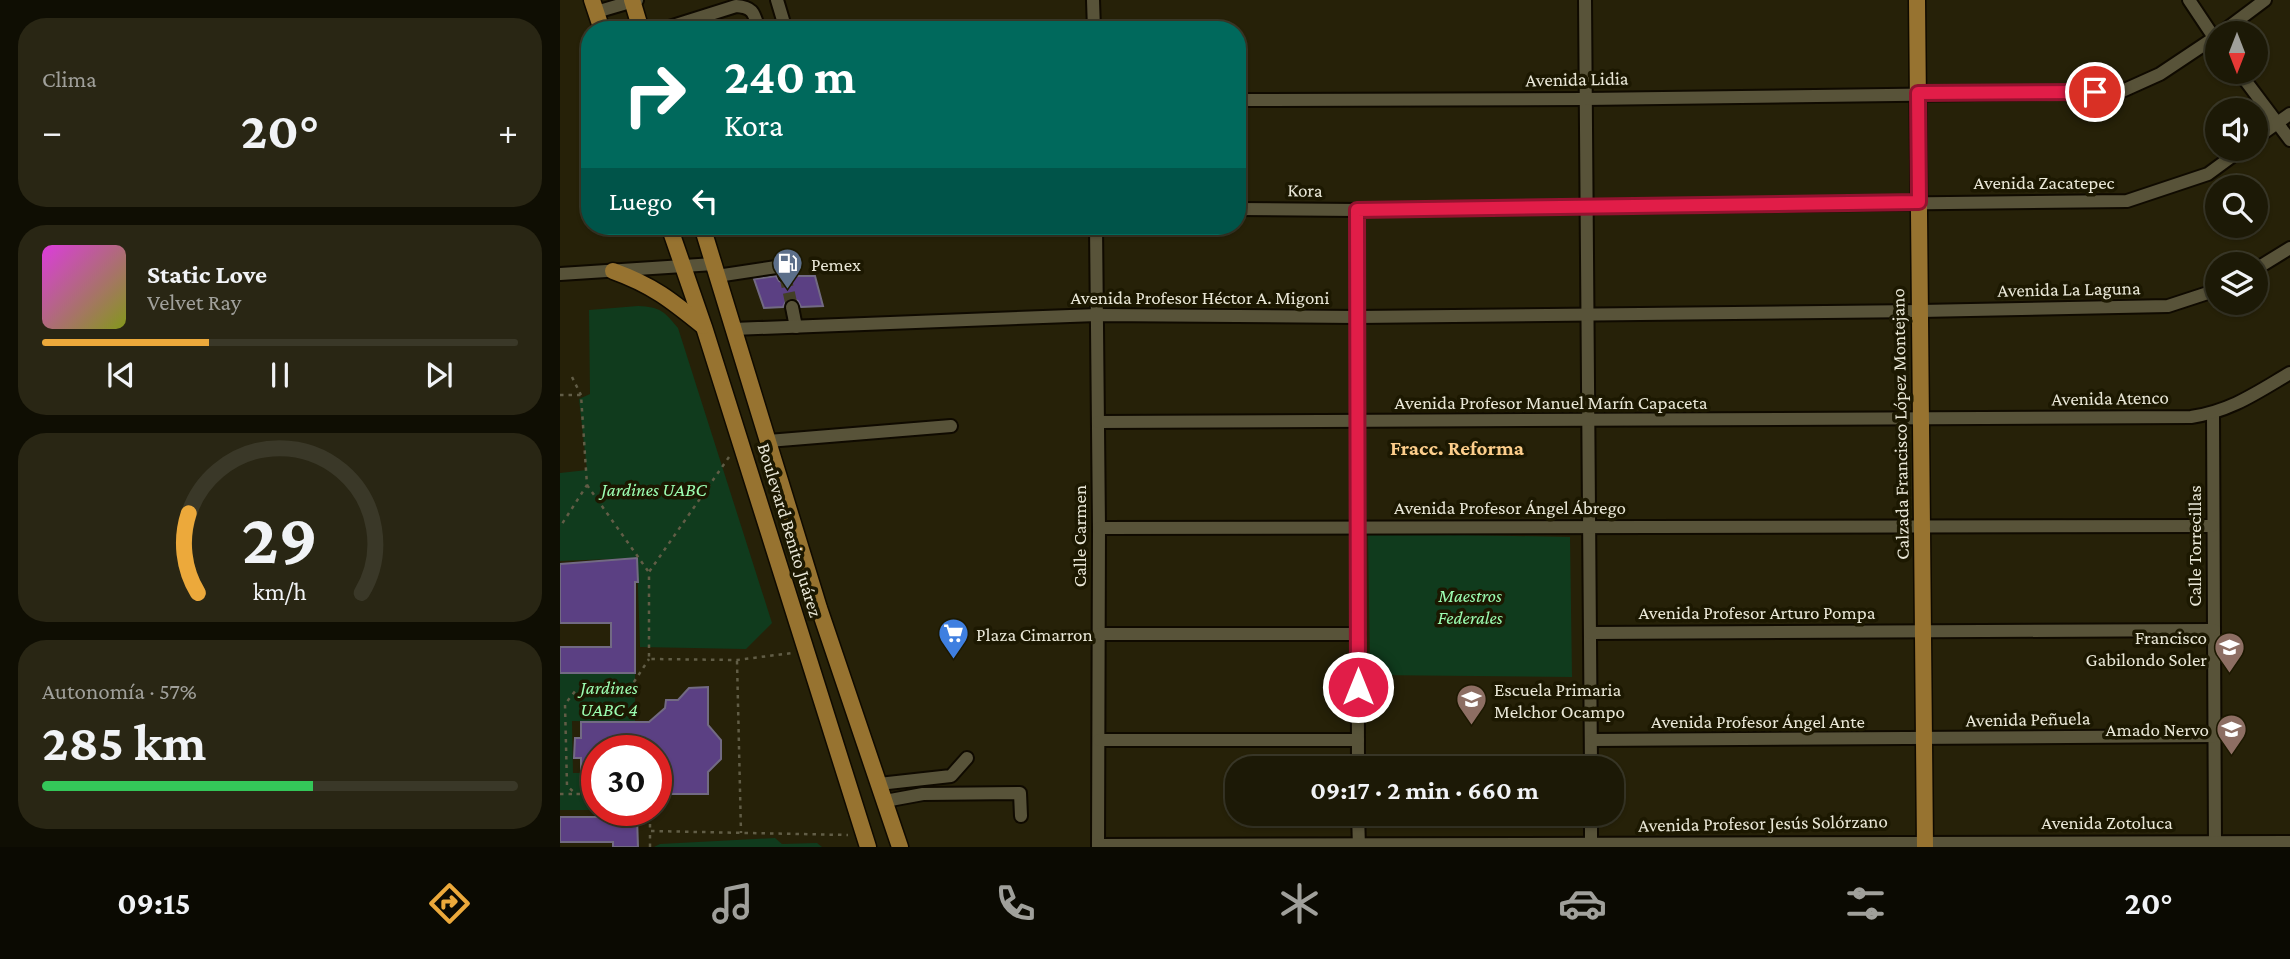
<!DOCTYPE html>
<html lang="es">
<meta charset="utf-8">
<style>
:root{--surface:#1c1906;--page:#292614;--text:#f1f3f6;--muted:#a0a09b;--line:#3a3828;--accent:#eca93b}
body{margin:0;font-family:"Crimson Pro",serif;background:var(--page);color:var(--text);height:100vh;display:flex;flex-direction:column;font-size:26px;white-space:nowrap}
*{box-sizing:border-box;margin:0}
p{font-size:23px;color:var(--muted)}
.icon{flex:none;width:38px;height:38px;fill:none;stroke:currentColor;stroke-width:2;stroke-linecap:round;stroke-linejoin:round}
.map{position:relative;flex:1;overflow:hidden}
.sheet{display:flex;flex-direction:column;gap:18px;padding:18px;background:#0f0e03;width:560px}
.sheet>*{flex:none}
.banner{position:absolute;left:21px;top:21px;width:665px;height:214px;border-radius:28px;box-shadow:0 2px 5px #0004,0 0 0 2px var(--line);background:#00695c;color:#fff;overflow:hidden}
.needle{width:46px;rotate:180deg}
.tools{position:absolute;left:1645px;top:21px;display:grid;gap:14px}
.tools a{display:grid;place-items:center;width:63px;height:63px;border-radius:50%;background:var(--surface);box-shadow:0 2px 5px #0004,0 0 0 2px var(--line);font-size:35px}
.speed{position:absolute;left:21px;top:735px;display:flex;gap:14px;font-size:35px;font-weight:700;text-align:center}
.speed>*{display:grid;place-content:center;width:91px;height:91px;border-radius:50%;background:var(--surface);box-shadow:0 2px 5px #0004,0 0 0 2px var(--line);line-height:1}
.speed .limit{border:10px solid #d22;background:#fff;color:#111}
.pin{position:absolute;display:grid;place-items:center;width:60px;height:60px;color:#fff;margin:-30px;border:4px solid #fff;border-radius:50%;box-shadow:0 2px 7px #0007}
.me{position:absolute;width:77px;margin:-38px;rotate:0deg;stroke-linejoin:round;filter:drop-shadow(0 0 5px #0008)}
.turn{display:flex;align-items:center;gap:24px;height:147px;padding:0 28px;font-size:32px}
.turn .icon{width:91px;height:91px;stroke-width:2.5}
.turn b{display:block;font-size:49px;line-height:60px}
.then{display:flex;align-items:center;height:66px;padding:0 28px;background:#0003;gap:14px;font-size:26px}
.big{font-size:52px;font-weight:700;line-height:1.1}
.sheet .tile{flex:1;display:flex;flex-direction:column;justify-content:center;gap:10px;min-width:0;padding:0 24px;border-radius:28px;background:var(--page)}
.sheet .dial{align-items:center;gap:0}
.dial svg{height:182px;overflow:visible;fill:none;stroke:var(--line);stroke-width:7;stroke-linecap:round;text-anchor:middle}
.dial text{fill:var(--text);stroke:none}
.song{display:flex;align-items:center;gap:21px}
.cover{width:84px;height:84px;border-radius:10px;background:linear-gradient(135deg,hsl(300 70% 55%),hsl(70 70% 35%))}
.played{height:7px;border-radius:4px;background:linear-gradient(90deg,var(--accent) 35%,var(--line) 35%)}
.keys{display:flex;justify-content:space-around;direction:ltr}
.heat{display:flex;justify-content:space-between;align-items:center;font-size:38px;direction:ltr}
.charge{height:10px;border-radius:5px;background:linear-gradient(90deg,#34c759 57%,var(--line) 0)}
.trip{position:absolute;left:665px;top:756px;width:399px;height:70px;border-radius:28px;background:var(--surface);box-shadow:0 2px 5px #0004,0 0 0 2px var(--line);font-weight:700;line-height:70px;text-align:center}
.dock{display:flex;height:112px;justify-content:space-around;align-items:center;background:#0b0a02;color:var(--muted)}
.dock .icon{width:49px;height:49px}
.dock .current{color:var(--accent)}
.dock b{font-size:32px;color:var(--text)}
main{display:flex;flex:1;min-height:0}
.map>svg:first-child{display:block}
</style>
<main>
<section class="sheet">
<div class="tile"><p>Clima</p>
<div class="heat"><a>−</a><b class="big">20°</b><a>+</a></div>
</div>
<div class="tile">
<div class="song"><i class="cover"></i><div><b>Static Love</b><p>Velvet Ray</p></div></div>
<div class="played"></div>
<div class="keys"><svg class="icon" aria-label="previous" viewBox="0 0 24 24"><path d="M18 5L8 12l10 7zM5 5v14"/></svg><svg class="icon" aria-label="pause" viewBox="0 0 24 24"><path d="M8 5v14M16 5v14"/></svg><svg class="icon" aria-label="next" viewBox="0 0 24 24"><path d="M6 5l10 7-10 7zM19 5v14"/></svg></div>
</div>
<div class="tile dial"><svg viewBox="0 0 100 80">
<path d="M14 69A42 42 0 1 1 86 69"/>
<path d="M14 69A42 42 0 0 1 10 34" stroke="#eca93b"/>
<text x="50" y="56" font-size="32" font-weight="700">29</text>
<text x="50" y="72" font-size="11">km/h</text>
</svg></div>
<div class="tile"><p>Autonomía · 57%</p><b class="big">285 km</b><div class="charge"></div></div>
</section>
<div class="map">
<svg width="1730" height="847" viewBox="0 0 1730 847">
<rect width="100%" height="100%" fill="#262108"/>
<g fill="#103b1d">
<path d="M 78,306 C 100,307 104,311 118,328 L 212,623 L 186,649 L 80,647 L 77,558 L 0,561 L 0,473 L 27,470 L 19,399 L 30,394 L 29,310 Z"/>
<path d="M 808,533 L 1010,537 L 1012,677 L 810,675 Z"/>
<path d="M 75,673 L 75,722 L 12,721 L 13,773 L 37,773 L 37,810 L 74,810 L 0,810 L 0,674 Z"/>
<path d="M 215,838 L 222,844 L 257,843 L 262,847 L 94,847 L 100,844 Z"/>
</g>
<g fill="#5b4083" stroke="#726a83" stroke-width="2">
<path d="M 216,276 L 219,281 L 226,284 L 231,281 L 234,276 L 255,276 L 263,306 L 241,307 L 238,301 L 231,298 L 226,301 L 223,307 L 204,308 L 194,279 Z"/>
<path d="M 77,558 L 78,582 L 75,582 L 75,673 L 0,673 L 0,647 L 51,647 L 51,623 L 0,623 L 0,564 Z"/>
<path d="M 148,687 L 148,725 L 161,740 L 161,759 L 148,772 L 148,794 L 108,794 L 96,778 L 96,751 L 37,751 L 37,772 L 21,772 L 21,758 L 14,758 L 15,738 L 21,738 L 21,722 L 89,722 L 105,708 L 106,700 L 118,700 L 129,688 Z"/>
<path d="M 0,817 L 77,817 L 78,847 L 53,847 L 53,842 L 0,842 Z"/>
</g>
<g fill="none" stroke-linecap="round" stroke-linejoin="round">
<path stroke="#433f27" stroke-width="12" stroke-dasharray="12 6" stroke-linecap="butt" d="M 225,275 L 232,307"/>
<defs>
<g id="minor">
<path d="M 217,0 L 226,30"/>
<path d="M 533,0 L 534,30"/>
<path d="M 1025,0 L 1031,768"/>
<path d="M 1629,0 L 1657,42"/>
<path d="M 36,12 L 77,0"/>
<path d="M 100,30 L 176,6 C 194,7 194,14 199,30"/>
<path d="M 1661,33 L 1705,0"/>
<path d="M 1679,72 L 1730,140"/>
<path d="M 677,100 L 1025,99 L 1560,92 L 1600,74 L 1657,36"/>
<path d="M 1696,138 L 1730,114"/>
<path d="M 677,209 L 797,210 L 1567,201 L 1648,174 L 1682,149"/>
<path d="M 797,210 L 798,768"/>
<path d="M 536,226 L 539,528 L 538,847"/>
<path d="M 1696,269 L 1730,248"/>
<path d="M 0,274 L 154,264"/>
<path d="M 157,276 L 223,266 L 225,275"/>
<path d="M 232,307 L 236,327"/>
<path d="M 173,329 L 537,315 L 797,317 L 1360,311 L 1608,306 L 1657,290"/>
<path d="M 1653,414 L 1655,847"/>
<path d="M 538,422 L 1631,417 C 1671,411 1696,393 1730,373"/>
<path d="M 208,441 L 391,426"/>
<path d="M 539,528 L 1652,526"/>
<path d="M 1030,633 L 1654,630"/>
<path d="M 539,634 L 799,634"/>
<path d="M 539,740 L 798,740"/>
<path d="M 1032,740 L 1656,736"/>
<path d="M 319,784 L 391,776 L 407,758"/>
<path d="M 325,801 L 363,794 L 460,793 L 461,816"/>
<path d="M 798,814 L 799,847"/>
<path d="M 538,845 L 1730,842"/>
<path d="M 1031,847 L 1031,814"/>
</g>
<g id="major">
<path d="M 32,0 L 42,30"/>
<path d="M 72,0 L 81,30"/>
<path d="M 1357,0 L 1365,847"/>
<path d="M 109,226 L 144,327 L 308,847"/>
<path d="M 142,226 L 259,608 L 340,847"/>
<path d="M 53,271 C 92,285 111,300 143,326"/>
</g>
</defs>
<use href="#minor" stroke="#0f0a00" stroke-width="16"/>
<use href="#major" stroke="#0f0a00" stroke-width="19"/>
<g stroke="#615d46" stroke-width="2.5" stroke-dasharray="3.5 5" stroke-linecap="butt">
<path d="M 12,377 L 21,395"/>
<path d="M 0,395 L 21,395 L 27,485 L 0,527"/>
<path d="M 169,457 L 89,572 L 89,659 L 177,660 L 232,653"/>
<path d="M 27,485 L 88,571"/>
<path d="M 177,661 L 181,833"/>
<path d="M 0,794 L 16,794"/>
<path d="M 37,794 L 16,794 L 7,786 L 5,704 L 16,690 L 68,691 L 89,659"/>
<path d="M 83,810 L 90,817 L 90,831"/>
<path d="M 90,847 L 90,831 L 288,835"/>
</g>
<use href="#minor" stroke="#585339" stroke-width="12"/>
<use href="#major" stroke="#977330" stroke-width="16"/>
</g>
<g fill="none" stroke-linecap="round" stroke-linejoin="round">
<defs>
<path id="route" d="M 798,687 L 797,210 L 1359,202 L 1358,93 L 1535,92"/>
</defs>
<use href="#route" stroke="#92132f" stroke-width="18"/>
<use href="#route" stroke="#e11d48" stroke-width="12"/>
</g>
<defs>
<symbol id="fuel-pin" viewBox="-11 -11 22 30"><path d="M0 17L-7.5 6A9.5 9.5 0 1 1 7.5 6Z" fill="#5c6f8a" stroke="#1c1801"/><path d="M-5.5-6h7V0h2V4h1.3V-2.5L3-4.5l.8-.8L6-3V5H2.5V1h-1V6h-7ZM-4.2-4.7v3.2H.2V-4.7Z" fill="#fff"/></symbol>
<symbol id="supermarket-pin" viewBox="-11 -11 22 30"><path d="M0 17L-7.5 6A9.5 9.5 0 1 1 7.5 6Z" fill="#3f7fe0" stroke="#1c1801"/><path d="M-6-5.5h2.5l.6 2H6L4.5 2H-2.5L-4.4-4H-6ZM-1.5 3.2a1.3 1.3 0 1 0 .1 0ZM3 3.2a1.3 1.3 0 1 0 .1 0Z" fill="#fff"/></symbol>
<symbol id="school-pin" viewBox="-11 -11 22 30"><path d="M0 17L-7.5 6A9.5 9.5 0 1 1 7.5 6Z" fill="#8d6e63" stroke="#1c1801"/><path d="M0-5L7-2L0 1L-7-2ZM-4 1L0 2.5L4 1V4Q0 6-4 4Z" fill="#fff"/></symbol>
</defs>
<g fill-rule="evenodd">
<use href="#fuel-pin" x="210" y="246" width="35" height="47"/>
<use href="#supermarket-pin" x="376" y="616" width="35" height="47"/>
<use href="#school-pin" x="1652" y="630" width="35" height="47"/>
<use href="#school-pin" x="894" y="682" width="35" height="47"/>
<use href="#school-pin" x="1654" y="712" width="35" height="47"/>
</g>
<g text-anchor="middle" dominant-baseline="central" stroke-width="7" stroke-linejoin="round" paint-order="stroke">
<g font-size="19" fill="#e9e7d7" stroke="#1c1801">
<text transform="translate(1017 79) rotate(-1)">Avenida Lidia</text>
<text x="1484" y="182">Avenida Zacatepec</text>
<text transform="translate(745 190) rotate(1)">Kora</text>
<text transform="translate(1509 289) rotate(-1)">Avenida La Laguna</text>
<text x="640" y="297">Avenida Profesor Héctor A. Migoni</text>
<text transform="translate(1550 398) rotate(-1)">Avenida Atenco</text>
<text x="991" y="402">Avenida Profesor Manuel Marín Capaceta</text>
<text transform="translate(1340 424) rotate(-91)">Calzada Francisco López Montejano</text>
<text x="950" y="507">Avenida Profesor Ángel Ábrego</text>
<text transform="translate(230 530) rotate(73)">Boulevard Benito Juárez</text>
<text transform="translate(519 536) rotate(-90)">Calle Carmen</text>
<text transform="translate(1634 546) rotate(-90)">Calle Torrecillas</text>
<text x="1197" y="612">Avenida Profesor Arturo Pompa</text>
<text transform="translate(1468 719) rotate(-1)">Avenida Peñuela</text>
<text x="1198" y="721">Avenida Profesor Ángel Ante</text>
<text x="1547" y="822">Avenida Zotoluca</text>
<text transform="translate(1203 823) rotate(-1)">Avenida Profesor Jesús Solórzano</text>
</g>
<g font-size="19" fill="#e9e7d7" stroke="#1c1801" text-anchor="start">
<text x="251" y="264">Pemex</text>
<text x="416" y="634">Plaza Cimarron</text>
<text x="1647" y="637" text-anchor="end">Francisco<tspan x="1647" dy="22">Gabilondo Soler</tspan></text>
<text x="934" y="689">Escuela Primaria<tspan x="934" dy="22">Melchor Ocampo</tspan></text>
<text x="1649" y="729" text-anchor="end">Amado Nervo</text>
</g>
<g font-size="19" font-style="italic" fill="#9cfeb2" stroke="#1c1801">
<text x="94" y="489">Jardines UABC</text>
<text x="910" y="595">Maestros<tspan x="910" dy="22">Federales</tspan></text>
<text x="49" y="687">Jardines<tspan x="49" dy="22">UABC 4</tspan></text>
</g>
<g font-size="21" font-weight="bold" fill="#fdce8b" stroke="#1c1801">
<text x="897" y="448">Fracc. Reforma</text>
</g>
</g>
</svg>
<div class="tools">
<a><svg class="needle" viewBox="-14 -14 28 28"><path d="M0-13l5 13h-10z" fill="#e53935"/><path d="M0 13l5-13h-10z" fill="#a0a09b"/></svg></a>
<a><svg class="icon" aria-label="sound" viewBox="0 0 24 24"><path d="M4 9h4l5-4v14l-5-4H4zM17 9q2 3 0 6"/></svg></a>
<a><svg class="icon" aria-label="search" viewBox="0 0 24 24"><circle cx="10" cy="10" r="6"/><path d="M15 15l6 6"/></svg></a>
<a><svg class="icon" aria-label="layers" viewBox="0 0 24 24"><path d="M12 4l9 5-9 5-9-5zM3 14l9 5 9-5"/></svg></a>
</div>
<div class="speed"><div class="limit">30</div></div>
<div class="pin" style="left:1535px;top:92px;background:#d93025"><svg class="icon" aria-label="arrive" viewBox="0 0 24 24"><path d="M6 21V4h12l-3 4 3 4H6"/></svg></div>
<svg class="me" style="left:798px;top:687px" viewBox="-20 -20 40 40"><circle r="17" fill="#e11d48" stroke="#fff" stroke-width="3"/><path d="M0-11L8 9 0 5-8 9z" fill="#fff"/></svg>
<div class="trip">09:17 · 2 min · 660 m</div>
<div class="banner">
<div class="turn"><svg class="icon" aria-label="right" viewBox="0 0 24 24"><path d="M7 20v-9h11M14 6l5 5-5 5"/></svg><div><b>240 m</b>Kora</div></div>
<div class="then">Luego<svg class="icon" aria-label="left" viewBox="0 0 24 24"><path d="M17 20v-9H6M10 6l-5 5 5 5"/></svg></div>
</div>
</div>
</main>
<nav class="dock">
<b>09:15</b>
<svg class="icon current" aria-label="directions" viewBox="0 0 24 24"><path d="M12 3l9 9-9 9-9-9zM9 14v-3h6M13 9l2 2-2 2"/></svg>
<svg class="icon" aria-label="music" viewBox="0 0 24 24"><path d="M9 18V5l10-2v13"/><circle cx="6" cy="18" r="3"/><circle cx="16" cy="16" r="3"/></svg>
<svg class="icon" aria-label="phone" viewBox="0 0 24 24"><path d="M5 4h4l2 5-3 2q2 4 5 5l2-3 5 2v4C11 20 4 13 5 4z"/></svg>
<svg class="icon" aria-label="climate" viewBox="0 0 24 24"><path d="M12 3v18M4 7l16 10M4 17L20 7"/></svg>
<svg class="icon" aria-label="car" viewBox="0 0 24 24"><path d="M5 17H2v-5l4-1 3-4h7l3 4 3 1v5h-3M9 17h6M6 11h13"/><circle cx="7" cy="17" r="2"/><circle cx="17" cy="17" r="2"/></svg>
<svg class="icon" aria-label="filters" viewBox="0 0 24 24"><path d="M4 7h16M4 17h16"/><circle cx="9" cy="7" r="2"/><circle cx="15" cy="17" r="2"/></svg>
<b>20°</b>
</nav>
